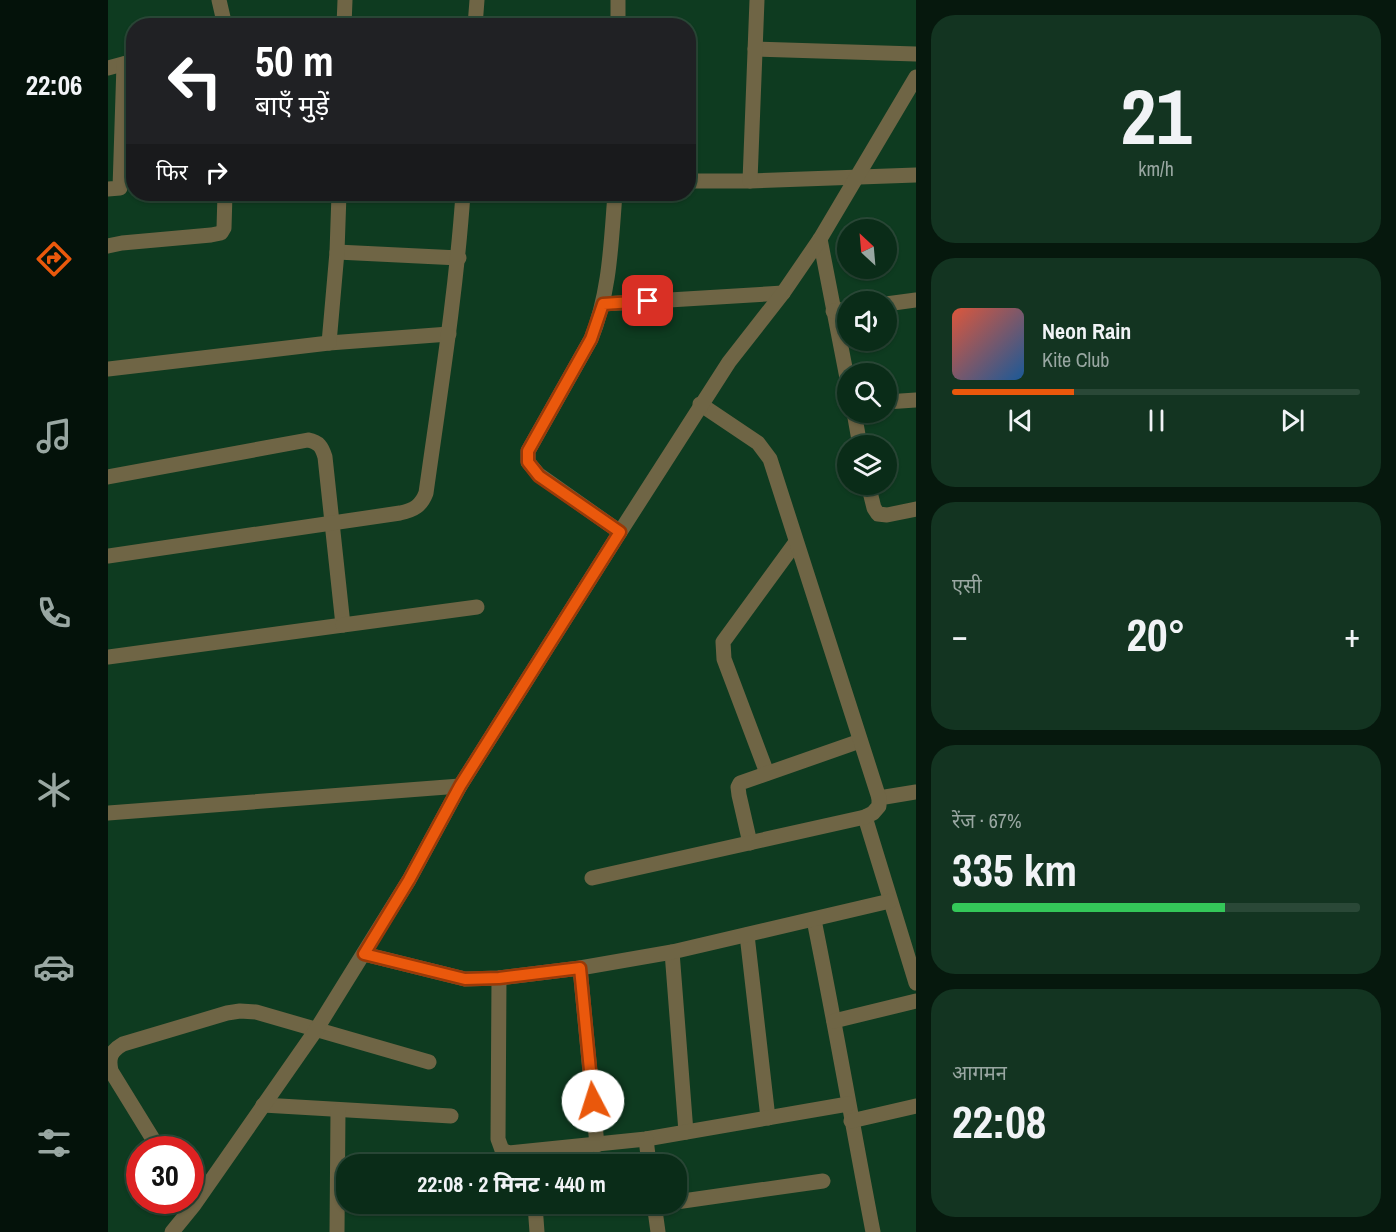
<!DOCTYPE html>
<html lang="hi">
<meta charset="utf-8">
<style>
:root{--surface:#0a2c18;--page:#133421;--text:#f1f3f6;--muted:#99a7a2;--line:#2a4837;--accent:#ea580c}
body{margin:0;font-family:"Archivo Narrow","Noto Sans Devanagari",sans-serif;background:var(--page);color:var(--text);height:100vh;display:flex;flex-direction:column;font-size:22px;white-space:nowrap}
*{box-sizing:border-box;margin:0}
p{font-size:20px;color:var(--muted)}
.icon{flex:none;width:33px;height:33px;fill:none;stroke:currentColor;stroke-width:2;stroke-linecap:round;stroke-linejoin:round}
.map{position:relative;flex:1;overflow:hidden}
.details{display:flex;flex-direction:column;gap:15px;padding:15px;background:#06180d;width:480px}
.details>*{flex:none}
.guide{position:absolute;left:18px;top:18px;width:570px;height:183px;border-radius:24px;box-shadow:0 2px 4px #0004,0 0 0 2px var(--line);background:#202124;color:#fff;overflow:hidden}
.needle{width:39px;rotate:334deg}
.tools{position:absolute;left:729px;top:219px;display:grid;gap:12px}
.tools a{display:grid;place-items:center;width:60px;height:60px;border-radius:50%;background:var(--surface);box-shadow:0 2px 4px #0004,0 0 0 2px var(--line);font-size:30px}
.speed{position:absolute;left:18px;top:1136px;display:flex;gap:12px;font-size:30px;font-weight:700;text-align:center}
.speed>*{display:grid;place-content:center;width:78px;height:78px;border-radius:50%;background:var(--surface);box-shadow:0 2px 4px #0004,0 0 0 2px var(--line);line-height:1}
.speed .limit{border:9px solid #d22;background:#fff;color:#111}
.pin{position:absolute;display:grid;place-items:center;width:51px;height:51px;color:#fff;margin:-26px;border-radius:12px;box-shadow:0 3px 9px #0006}
.me{position:absolute;width:66px;margin:-33px;rotate:355deg;stroke-linejoin:round;filter:drop-shadow(0 0 4px #0008)}
.turn{display:flex;align-items:center;gap:21px;height:126px;padding:0 30px;font-size:27px}
.turn .icon{width:78px;height:78px;stroke-width:2.5}
.turn b{display:block;font-size:42px;line-height:51px}
.then{display:flex;align-items:center;height:57px;padding:0 30px;background:#0003;gap:12px;font-size:22px}
.big{font-size:45px;font-weight:700;line-height:1.1}
.details .tile{flex:1;display:flex;flex-direction:column;justify-content:center;gap:9px;min-width:0;padding:0 21px;border-radius:24px;background:var(--page)}
.details .dial{align-items:center;gap:0}
.dial b{font-size:78px;line-height:1}
.song{display:flex;align-items:center;gap:18px}
.cover{width:72px;height:72px;border-radius:9px;background:linear-gradient(135deg,hsl(10 70% 55%),hsl(210 70% 35%))}
.played{height:6px;border-radius:3px;background:linear-gradient(90deg,var(--accent) 30%,var(--line) 30%)}
.keys{display:flex;justify-content:space-around;direction:ltr}
.heat{display:flex;justify-content:space-between;align-items:center;font-size:33px;direction:ltr}
.charge{height:9px;border-radius:4px;background:linear-gradient(90deg,#34c759 67%,var(--line) 0)}
.trip{position:absolute;left:228px;top:1154px;width:351px;height:60px;border-radius:24px;background:var(--surface);box-shadow:0 2px 4px #0004,0 0 0 2px var(--line);font-weight:700;line-height:60px;text-align:center}
main{display:flex;flex:1;min-height:0}
.tab-bar{display:flex;flex-direction:column;width:108px;justify-content:space-around;align-items:center;background:#04120a;color:var(--muted)}
.tab-bar .icon{width:42px;height:42px}
.tab-bar .active{color:var(--accent)}
.tab-bar b{font-size:27px;color:var(--text)}
.map>svg:first-child{display:block}
</style>
<main>
<nav class="tab-bar">
<b>22:06</b>
<svg class="icon active" aria-label="directions" viewBox="0 0 24 24"><path d="M12 3l9 9-9 9-9-9zM9 14v-3h6M13 9l2 2-2 2"/></svg>
<svg class="icon" aria-label="music" viewBox="0 0 24 24"><path d="M9 18V5l10-2v13"/><circle cx="6" cy="18" r="3"/><circle cx="16" cy="16" r="3"/></svg>
<svg class="icon" aria-label="phone" viewBox="0 0 24 24"><path d="M5 4h4l2 5-3 2q2 4 5 5l2-3 5 2v4C11 20 4 13 5 4z"/></svg>
<svg class="icon" aria-label="climate" viewBox="0 0 24 24"><path d="M12 3v18M4 7l16 10M4 17L20 7"/></svg>
<svg class="icon" aria-label="car" viewBox="0 0 24 24"><path d="M5 17H2v-5l4-1 3-4h7l3 4 3 1v5h-3M9 17h6M6 11h13"/><circle cx="7" cy="17" r="2"/><circle cx="17" cy="17" r="2"/></svg>
<svg class="icon" aria-label="filters" viewBox="0 0 24 24"><path d="M4 7h16M4 17h16"/><circle cx="9" cy="7" r="2"/><circle cx="15" cy="17" r="2"/></svg>
</nav>
<div class="map">
<svg width="808" height="1232" viewBox="0 0 808 1232">
<rect width="100%" height="100%" fill="#0e3b20"/>
<g fill="none" stroke-linecap="round" stroke-linejoin="round">
<g stroke="#6f6545" stroke-width="15">
<path d="M 111,0 L 117,26"/>
<path d="M 236,26 L 237,0"/>
<path d="M 367,26 L 369,0"/>
<path d="M 510,26 L 510,0"/>
<path d="M 647,49 L 808,54"/>
<path d="M 0,68 L 26,61"/>
<path d="M 580,181 L 642,181 L 808,175"/>
<path d="M 642,181 L 649,0"/>
<path d="M 0,189 L 12,188 L 16,64"/>
<path d="M 507,194 C 503,243 502,292 483,339 L 420,451 L 420,462 L 431,475 L 512,532"/>
<path d="M 712,239 L 740,383"/>
<path d="M 0,246 L 14,243 L 103,235 L 113,233 L 116,228 L 117,194"/>
<path d="M 229,252 L 351,258"/>
<path d="M 495,304 L 675,293"/>
<path d="M 778,304 L 808,300"/>
<path d="M 725,311 L 740,309"/>
<path d="M 221,343 L 341,334"/>
<path d="M 0,369 L 221,343 L 229,252 L 231,194"/>
<path d="M 778,402 L 808,400"/>
<path d="M 746,412 L 752,446"/>
<path d="M 0,477 L 200,440 C 211,442 214,447 217,457 L 235,625 L 0,657"/>
<path d="M 760,484 L 766,508 L 770,514 L 779,515 L 808,509"/>
<path d="M 0,556 L 292,513 C 306,510 313,506 318,493 C 332,393 348,294 355,194"/>
<path d="M 235,625 L 369,607"/>
<path d="M 659,773 L 616,659 L 615,642 L 688,542"/>
<path d="M 771,798 L 808,792"/>
<path d="M 0,813 L 352,786"/>
<path d="M 757,817 L 808,983"/>
<path d="M 642,843 L 631,795 L 630,787 L 632,783 L 752,741"/>
<path d="M 484,878 L 757,817 L 765,813 L 771,806 L 771,798 L 662,459 L 650,443 L 592,404"/>
<path d="M 706,920 C 727,1023 745,1128 765,1232"/>
<path d="M 639,935 L 660,1118"/>
<path d="M 564,952 L 578,1132"/>
<path d="M 256,954 L 357,979 L 391,978 L 472,968 L 564,952 L 782,901"/>
<path d="M 472,968 L 489,1145"/>
<path d="M 391,978 L 390,1139 L 394,1150 L 401,1153 L 538,1139 L 740,1104"/>
<path d="M 726,1021 L 808,1001"/>
<path d="M 155,1105 L 343,1116"/>
<path d="M 743,1121 L 808,1106"/>
<path d="M 538,1139 L 541,1164"/>
<path d="M 51,1149 L 3,1071 C 0,1057 3,1051 15,1044 L 119,1013 L 132,1011 L 148,1012 L 321,1062"/>
<path d="M 568,1202 L 715,1181"/>
<path d="M 546,1203 L 550,1232"/>
<path d="M 427,1205 L 429,1232"/>
<path d="M 64,1232 L 86,1205 L 208,1030 L 301,880 L 352,786 L 512,532 L 621,362 L 675,293 L 712,239 L 808,77"/>
<path d="M 229,1232 L 230,1111"/>
</g>
</g>
<g fill="none" stroke-linecap="round" stroke-linejoin="round">
<defs>
<path id="route" d="M 485,1101 L 472,968 L 391,978 L 357,979 L 256,954 L 301,880 L 352,786 L 512,532 L 431,476 L 420,462 L 420,451 L 483,339 L 495,304 L 540,301"/>
</defs>
<use href="#route" stroke="#983908" stroke-width="15"/>
<use href="#route" stroke="#ea580c" stroke-width="10"/>
</g>
</svg>
<div class="tools">
<a><svg class="needle" viewBox="-14 -14 28 28"><path d="M0-13l5 13h-10z" fill="#e53935"/><path d="M0 13l5-13h-10z" fill="#99a7a2"/></svg></a>
<a><svg class="icon" aria-label="sound" viewBox="0 0 24 24"><path d="M4 9h4l5-4v14l-5-4H4zM17 9q2 3 0 6"/></svg></a>
<a><svg class="icon" aria-label="search" viewBox="0 0 24 24"><circle cx="10" cy="10" r="6"/><path d="M15 15l6 6"/></svg></a>
<a><svg class="icon" aria-label="layers" viewBox="0 0 24 24"><path d="M12 4l9 5-9 5-9-5zM3 14l9 5 9-5"/></svg></a>
</div>
<div class="speed"><div class="limit">30</div></div>
<div class="pin" style="left:540px;top:301px;background:#d93025"><svg class="icon" aria-label="arrive" viewBox="0 0 24 24"><path d="M6 21V4h12l-3 4 3 4H6"/></svg></div>
<svg class="me" style="left:485px;top:1101px" viewBox="-20 -20 40 40"><circle r="19" fill="#fff"/><path d="M0-13L10 11 0 6-10 11z" fill="#ea580c"/></svg>
<div class="trip">22:08 · 2 मिनट · 440 m</div>
<div class="guide">
<div class="turn"><svg class="icon" aria-label="left" viewBox="0 0 24 24"><path d="M17 20v-9H6M10 6l-5 5 5 5"/></svg><div><b>50 m</b>बाएँ मुड़ें</div></div>
<div class="then">फिर<svg class="icon" aria-label="right" viewBox="0 0 24 24"><path d="M7 20v-9h11M14 6l5 5-5 5"/></svg></div>
</div>
</div>
<section class="details">
<div class="tile dial"><b>21</b><p>km/h</p></div>
<div class="tile">
<div class="song"><i class="cover"></i><div><b>Neon Rain</b><p>Kite Club</p></div></div>
<div class="played"></div>
<div class="keys"><svg class="icon" aria-label="previous" viewBox="0 0 24 24"><path d="M18 5L8 12l10 7zM5 5v14"/></svg><svg class="icon" aria-label="pause" viewBox="0 0 24 24"><path d="M8 5v14M16 5v14"/></svg><svg class="icon" aria-label="next" viewBox="0 0 24 24"><path d="M6 5l10 7-10 7zM19 5v14"/></svg></div>
</div>
<div class="tile"><p>एसी</p>
<div class="heat"><a>−</a><b class="big">20°</b><a>+</a></div>
</div>
<div class="tile"><p>रेंज · 67%</p><b class="big">335 km</b><div class="charge"></div></div>
<div class="tile"><p>आगमन</p><b class="big">22:08</b></div>
</section>
</main>
